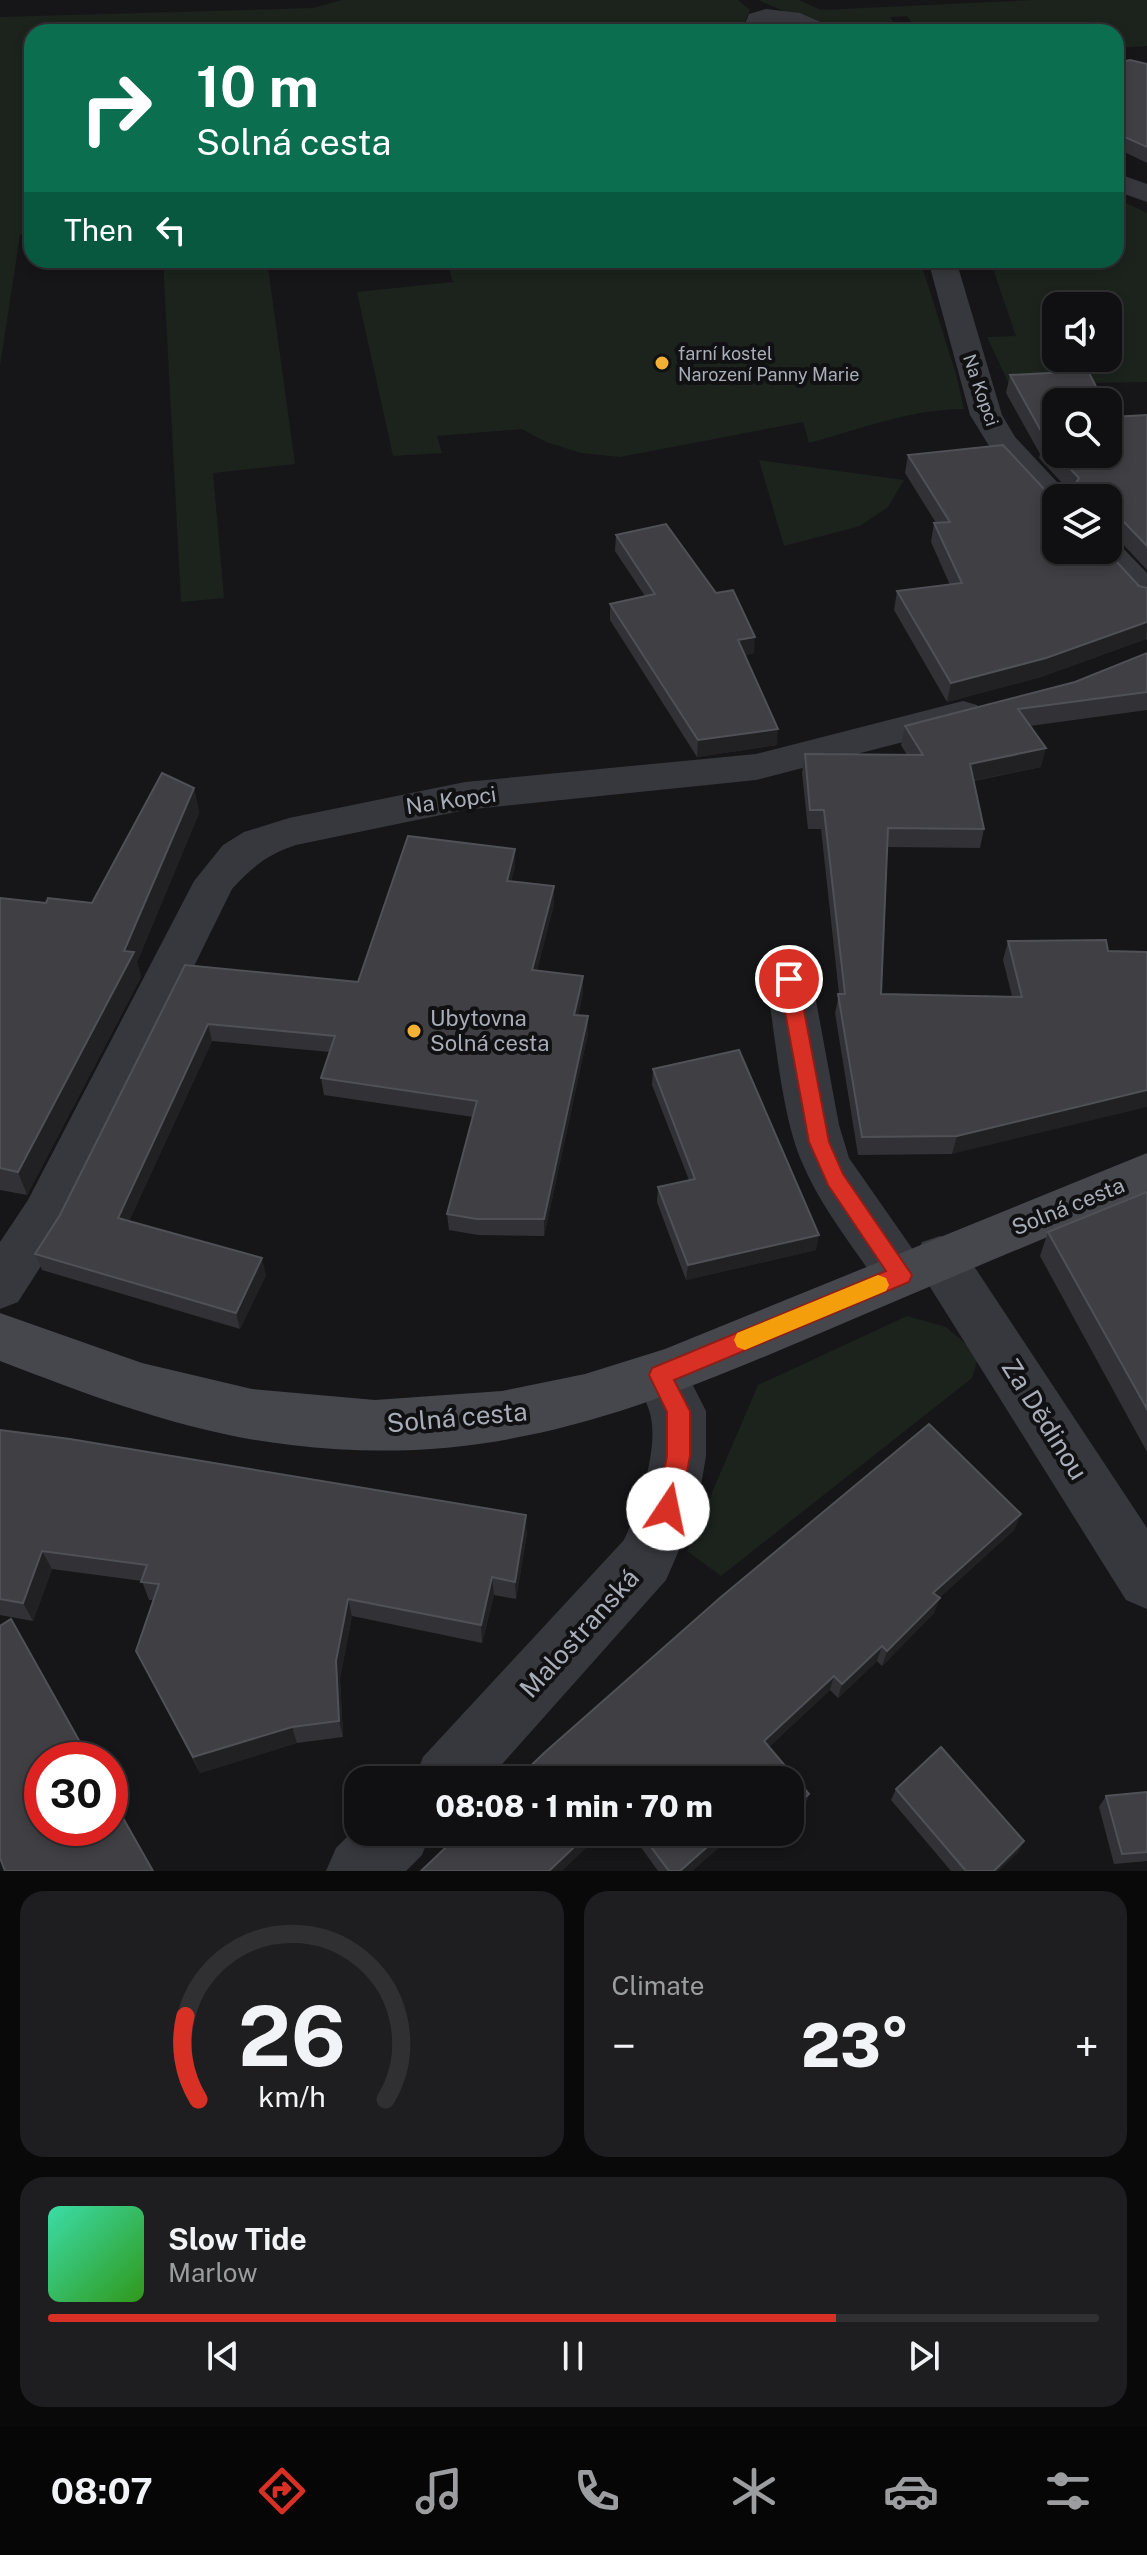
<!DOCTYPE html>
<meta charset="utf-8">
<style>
:root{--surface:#101012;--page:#1e1e20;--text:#f1f3f6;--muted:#9c9d9f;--line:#303032;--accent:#d93025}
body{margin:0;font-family:"Public Sans",sans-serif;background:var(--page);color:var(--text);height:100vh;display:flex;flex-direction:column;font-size:30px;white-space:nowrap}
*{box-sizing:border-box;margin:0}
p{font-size:26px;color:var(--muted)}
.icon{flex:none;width:44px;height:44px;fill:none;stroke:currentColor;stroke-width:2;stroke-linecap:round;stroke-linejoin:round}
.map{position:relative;height:1871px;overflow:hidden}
.side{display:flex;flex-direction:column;gap:20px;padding:20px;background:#09090a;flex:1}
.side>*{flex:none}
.hud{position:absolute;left:24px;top:24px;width:1100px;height:244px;border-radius:24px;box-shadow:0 4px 12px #0003,0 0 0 2px var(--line);background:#0b6e4f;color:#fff;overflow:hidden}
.controls{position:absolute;left:1042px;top:292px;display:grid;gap:16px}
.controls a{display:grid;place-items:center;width:80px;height:80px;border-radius:16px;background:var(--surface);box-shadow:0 4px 12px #0003,0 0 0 2px var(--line);font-size:40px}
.speed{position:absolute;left:24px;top:1742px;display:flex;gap:16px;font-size:40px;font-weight:700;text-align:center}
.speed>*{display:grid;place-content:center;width:104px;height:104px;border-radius:50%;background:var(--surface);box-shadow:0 4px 12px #0003,0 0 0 2px var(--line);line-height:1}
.speed .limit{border:12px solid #d22;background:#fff;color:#111}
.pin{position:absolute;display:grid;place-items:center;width:68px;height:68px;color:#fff;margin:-34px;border:4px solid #fff;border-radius:50%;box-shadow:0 2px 8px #0007}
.me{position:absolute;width:88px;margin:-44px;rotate:11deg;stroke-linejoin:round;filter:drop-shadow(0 0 6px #0008)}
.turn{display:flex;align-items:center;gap:28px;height:168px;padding:0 40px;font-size:36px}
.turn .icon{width:104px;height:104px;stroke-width:2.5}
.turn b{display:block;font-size:56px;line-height:68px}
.then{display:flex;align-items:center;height:76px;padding:0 40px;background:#0003;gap:16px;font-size:30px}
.big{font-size:60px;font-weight:800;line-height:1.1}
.side .tile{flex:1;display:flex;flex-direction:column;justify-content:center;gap:12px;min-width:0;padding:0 28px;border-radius:24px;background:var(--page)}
.side .dial{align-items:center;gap:0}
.dial svg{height:208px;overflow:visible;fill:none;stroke:var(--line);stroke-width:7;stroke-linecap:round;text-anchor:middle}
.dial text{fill:var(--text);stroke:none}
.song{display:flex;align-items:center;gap:24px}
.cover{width:96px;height:96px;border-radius:12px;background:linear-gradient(135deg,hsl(160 70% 55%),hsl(110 70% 35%))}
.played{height:8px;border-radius:4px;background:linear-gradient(90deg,var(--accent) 75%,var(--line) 75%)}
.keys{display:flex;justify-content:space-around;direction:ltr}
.heat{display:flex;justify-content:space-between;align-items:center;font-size:44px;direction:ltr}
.side .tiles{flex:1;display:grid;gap:20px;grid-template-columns:1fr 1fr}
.tile:last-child{grid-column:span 2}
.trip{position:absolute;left:344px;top:1766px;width:460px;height:80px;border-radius:24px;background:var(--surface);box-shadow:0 4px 12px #0003,0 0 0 2px var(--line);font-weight:800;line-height:80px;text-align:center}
.menu{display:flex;height:128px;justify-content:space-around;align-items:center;background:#060607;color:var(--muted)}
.menu .icon{width:56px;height:56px}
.menu .current{color:var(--accent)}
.menu b{font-size:36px;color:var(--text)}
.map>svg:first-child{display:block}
</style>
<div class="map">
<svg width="1147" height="1871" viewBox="0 0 1147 1871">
<rect width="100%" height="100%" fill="#161618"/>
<g fill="#1c231d" fill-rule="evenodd">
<path d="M 342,0 L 738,0 L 750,10 L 745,22 L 762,32 L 32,32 L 32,234 L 20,235 L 0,366 L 0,17 L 313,8 Z"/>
<path d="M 758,0 L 799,0 L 821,10 L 1032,0 L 1147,0 L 1147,46 L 1116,48 L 1116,32 L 919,32 L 907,16 L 890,17 L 901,32 L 833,32 Z"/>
<path d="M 1116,198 L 1147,213 L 1147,382 L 1009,384 L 987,337 L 1016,336 L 990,260 L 1116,260 ZM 1056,306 L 1108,306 L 1108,358 L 1056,358 Z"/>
<path d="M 163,260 L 267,260 L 295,464 L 213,473 L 224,598 L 181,602 Z"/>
<path d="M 446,260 L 920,260 L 956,374 L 964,409 C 912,409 860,429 809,443 L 803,422 L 620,457 L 581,453 L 546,442 L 522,429 L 437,436 L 442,453 L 393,456 L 357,292 L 453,282 Z"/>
<path d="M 759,460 L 904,480 L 888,507 L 860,526 L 784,546 Z"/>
<path d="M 907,1316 L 946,1327 L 979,1355 L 972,1378 L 721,1576 L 687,1551 L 758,1385 Z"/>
</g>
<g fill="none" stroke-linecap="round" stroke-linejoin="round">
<g fill="#37383d" fill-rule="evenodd">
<path d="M 766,9 L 800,13 L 832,27 L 835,32 L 806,32 L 775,22 L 770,22 L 781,32 C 768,32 753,36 745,24 L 749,14 Z"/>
<path d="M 1116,173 L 1147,184 L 1147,202 L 1116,191 Z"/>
<path d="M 928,260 L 956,260 L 1002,415 L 1015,437 L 1072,498 L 1056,498 L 1056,510 L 1044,507 L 991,449 L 970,415 Z"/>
<path d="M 1108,540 L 1118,543 L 1147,573 L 1147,605 L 1134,602 L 1088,550 L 1108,550 Z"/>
<path d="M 963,701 L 977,705 L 982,714 L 977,723 L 756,780 L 465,810 L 296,845 C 268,854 252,867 232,889 L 64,1230 L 18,1302 L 0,1309 L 0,1242 L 28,1200 L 194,881 L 223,845 L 244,832 L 289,818 L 465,782 L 756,754 Z"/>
<path d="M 789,962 L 805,967 L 812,979 L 839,1125 L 849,1158 L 916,1254 L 922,1242 L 940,1236 L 958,1242 L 1147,1528 L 1147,1609 L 1126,1600 L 925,1279 L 919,1291 L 901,1297 L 883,1291 C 855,1249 820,1207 801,1160 C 781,1112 775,1032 766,979 L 773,967 Z"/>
<path d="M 660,1351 L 679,1358 L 706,1411 L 706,1456 L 697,1509 L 666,1580 L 488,1780 L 414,1780 L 423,1757 L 624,1540 C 639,1508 661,1444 649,1410 C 645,1398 638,1386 633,1375 L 641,1358 Z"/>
<path d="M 358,1826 L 358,1832 L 431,1832 L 422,1855 L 406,1871 L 326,1871 L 336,1848 Z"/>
</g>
<path fill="#45474d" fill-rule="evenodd" d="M 1147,1153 L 1147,1195 C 1048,1237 949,1278 851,1320 C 658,1402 507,1471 291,1445 C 190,1434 94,1397 0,1361 L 0,1313 L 142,1363 L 252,1389 L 375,1400 L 502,1391 L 585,1374 L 665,1349 Z"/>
</g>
<g fill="#323236">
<path d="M 1116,63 L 1147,64 L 1147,163 L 1116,148 Z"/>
<path d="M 1010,375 L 1111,417 L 1147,415 L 1147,570 L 1119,540 L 1108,538 L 1108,498 L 1056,498 L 1139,586 L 1147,588 L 1147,640 L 1146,639 L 1041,677 L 947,702 L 894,610 L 897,591 L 950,585 L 931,542 L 934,523 L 936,523 L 905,473 L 908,455 L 1061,494 L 1063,484 L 1039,458 L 1040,454 L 1006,393 Z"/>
<path d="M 616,535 L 754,653 L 745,655 L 777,745 L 697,757 L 610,620 L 610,604 L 645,596 L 615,551 Z"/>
<path d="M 1147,653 L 1147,710 L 1030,726 L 1041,767 L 974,781 L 984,829 L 980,848 L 887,847 L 881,994 L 1012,996 L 1003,960 L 1008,941 L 1106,940 L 952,1154 L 858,1155 L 835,1013 L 839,994 L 821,829 L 808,829 L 802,773 L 805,754 L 907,755 L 901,745 L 905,726 L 1075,682 Z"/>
<path d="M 194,788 L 199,813 L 137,962 L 141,977 L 27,1195 L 0,1190 L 0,898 L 46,903 L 92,903 Z"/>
<path d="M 515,849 L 515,866 L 511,881 L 554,904 L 537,970 L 583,993 L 578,1015 L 588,1016 L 588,1033 L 544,1236 L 478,1235 L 449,1230 L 447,1214 L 473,1117 L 324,1095 L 321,1078 L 330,1052 L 212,1041 L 129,1221 L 266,1275 L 240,1329 L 42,1270 L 35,1254 L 60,1215 L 185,965 L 358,982 Z"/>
<path d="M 653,1069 L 816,1250 L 686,1280 L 657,1202 L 658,1187 L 689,1180 L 652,1085 Z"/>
<path d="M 1147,1192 L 1147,1452 L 1040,1256 L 1048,1232 Z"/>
<path d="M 929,1424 L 1021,1514 L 1014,1530 L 939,1598 L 934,1613 L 882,1666 L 877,1661 L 838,1698 L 830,1690 L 769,1747 L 809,1794 L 805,1807 L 790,1820 L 790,1780 L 516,1780 L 544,1753 L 721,1597 Z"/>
<path d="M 0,1430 L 527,1533 L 516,1599 L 494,1595 L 482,1643 L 352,1616 L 340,1678 L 343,1737 L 297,1743 L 200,1773 L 136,1651 L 154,1600 L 149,1600 L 142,1581 L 52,1569 L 33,1621 L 0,1615 Z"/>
<path d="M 896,1789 L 1024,1841 L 1018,1852 L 998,1871 L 951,1871 L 891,1800 Z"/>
<path d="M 1147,1792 L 1147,1861 L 1114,1864 L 1099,1807 L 1106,1796 Z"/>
<path d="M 630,1832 L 736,1832 L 692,1871 L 658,1871 Z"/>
<path d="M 765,1832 L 778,1832 L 770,1839 Z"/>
</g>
<g fill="#212124">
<path d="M 1147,622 L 1146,639 L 1041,677 L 947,702 L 951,683 Z"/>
<path d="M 755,637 L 754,653 L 737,656 L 738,640 Z"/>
<path d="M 778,729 L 777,745 L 697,757 L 698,740 Z"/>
<path d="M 1046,748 L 1041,767 L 966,782 L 970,764 Z"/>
<path d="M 194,788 L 199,813 L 137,962 L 141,977 L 27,1195 L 18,1172 L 124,951 Z"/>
<path d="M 515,849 L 515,866 L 507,898 L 507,881 Z"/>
<path d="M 554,886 L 554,904 L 533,987 L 532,970 Z"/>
<path d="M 583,976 L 583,993 L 574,1032 L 574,1015 Z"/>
<path d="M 588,1016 L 588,1033 L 544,1236 L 544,1219 Z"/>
<path d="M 208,1024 L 212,1041 L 123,1234 L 118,1218 Z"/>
<path d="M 1147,1090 L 1147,1107 L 952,1154 L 957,1136 Z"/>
<path d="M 819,1235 L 816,1250 L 686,1280 L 688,1265 Z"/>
<path d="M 262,1258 L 266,1275 L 240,1329 L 236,1313 Z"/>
<path d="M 1021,1514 L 1014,1530 L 928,1608 L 933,1593 Z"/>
<path d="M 526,1515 L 527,1533 L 516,1599 L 515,1582 Z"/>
<path d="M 42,1551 L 52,1569 L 33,1621 L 23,1603 Z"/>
<path d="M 492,1577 L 494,1595 L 482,1643 L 481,1625 Z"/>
<path d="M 940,1598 L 934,1613 L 882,1666 L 887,1651 Z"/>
<path d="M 348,1599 L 352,1616 L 340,1678 L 343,1737 L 339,1721 L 336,1661 Z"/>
<path d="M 882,1646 L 877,1661 L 838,1698 L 842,1684 Z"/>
<path d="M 834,1676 L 830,1690 L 761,1755 L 764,1741 Z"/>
<path d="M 292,1727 L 297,1743 L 200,1773 L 193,1757 Z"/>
<path d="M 809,1794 L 805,1807 L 790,1820 L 790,1811 Z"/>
<path d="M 590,1832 L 603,1832 L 562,1871 L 549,1871 Z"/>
<path d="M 724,1832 L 736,1832 L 692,1871 L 680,1871 Z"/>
<path d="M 1024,1841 L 1018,1852 L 998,1871 L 994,1871 Z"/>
</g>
<g fill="#3f3f44" stroke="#4f5156" stroke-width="2">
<path d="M 1130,60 L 1147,64 L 1147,147 L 1116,133 L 1116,63 Z"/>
<path d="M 1088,371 L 1104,402 L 1056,402 L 1056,454 L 1043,440 L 1046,440 L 1010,375 Z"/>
<path d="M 1108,410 L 1111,417 L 1147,415 L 1147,546 L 1124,522 L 1111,519 L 1110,529 L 1108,529 L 1108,498 L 1056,498 L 1056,550 L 1106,550 L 1139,586 L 1147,588 L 1147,622 L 1046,658 L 951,683 L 897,591 L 962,583 L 934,523 L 950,522 L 908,455 L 1003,445 L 1046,491 L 1062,494 L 1063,483 L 1076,483 L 1079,478 L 1056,454 L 1108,454 Z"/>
<path d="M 666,524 L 716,593 L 733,590 L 755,637 L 738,640 L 778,729 L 698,740 L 610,604 L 655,594 L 616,535 Z"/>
<path d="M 1147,653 L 1147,692 L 1018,709 L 1046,748 L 970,764 L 984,829 L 888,828 L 881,994 L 1022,997 L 1008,941 L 1106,940 L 1108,951 L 1147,952 L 1147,1090 L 957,1136 L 862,1137 L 838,994 L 845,994 L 824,810 L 810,810 L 805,754 L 923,755 L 905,726 L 1075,682 Z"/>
<path d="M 162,773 L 194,788 L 124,951 L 134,952 L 18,1172 L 0,1168 L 0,898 L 46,903 L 48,898 L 92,903 Z"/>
<path d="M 408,836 L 515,849 L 507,881 L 554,886 L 532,970 L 583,976 L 574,1015 L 588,1016 L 544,1219 L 477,1219 L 447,1214 L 477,1101 L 321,1078 L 335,1036 L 208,1024 L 118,1218 L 262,1258 L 236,1313 L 35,1254 L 60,1215 L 185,965 L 358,982 Z"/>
<path d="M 739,1050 L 819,1235 L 688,1265 L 658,1187 L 695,1179 L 653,1069 Z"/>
<path d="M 1147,1192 L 1147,1409 L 1048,1232 Z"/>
<path d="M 929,1424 L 1021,1514 L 933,1593 L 940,1598 L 887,1651 L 882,1646 L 842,1684 L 834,1676 L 764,1741 L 809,1794 L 790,1811 L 790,1780 L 516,1780 L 544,1753 L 721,1597 Z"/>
<path d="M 0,1430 L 70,1439 L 526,1515 L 515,1582 L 492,1577 L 481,1625 L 348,1599 L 336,1661 L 339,1721 L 292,1727 L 193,1757 L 136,1651 L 159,1584 L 141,1582 L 147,1565 L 42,1551 L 23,1603 L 0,1599 Z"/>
<path d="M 11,1619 L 90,1760 L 42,1760 L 42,1828 L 110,1828 L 110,1795 L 153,1871 L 5,1871 L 0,1858 L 0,1626 Z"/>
<path d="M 941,1747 L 1024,1841 L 994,1871 L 966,1871 L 896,1789 Z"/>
<path d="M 1147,1792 L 1147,1852 L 1122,1854 L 1106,1796 Z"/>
<path d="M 462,1832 L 590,1832 L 549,1871 L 421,1871 Z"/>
<path d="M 640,1832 L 724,1832 L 680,1871 L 669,1871 Z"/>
</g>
<path fill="#d93025" stroke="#8d1f18" stroke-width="2" d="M 789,972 L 798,979 L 829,1142 L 843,1174 L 912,1275 L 909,1282 L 674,1380 L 690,1411 L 690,1456 L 680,1509 L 677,1517 L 668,1521 L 660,1517 L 656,1509 L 667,1456 L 667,1412 L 649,1375 L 652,1368 L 886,1271 L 828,1185 L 809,1142 L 779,979 Z"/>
<path fill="#f59e0b" d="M 878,1275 L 886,1278 L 889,1285 L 886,1291 L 752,1347 L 745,1350 L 737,1347 L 734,1340 L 737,1333 Z"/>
<g fill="#f2b134" stroke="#111113" stroke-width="3">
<circle cx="662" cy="363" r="8"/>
<circle cx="414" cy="1031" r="8"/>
</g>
<g text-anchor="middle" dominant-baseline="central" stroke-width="8" stroke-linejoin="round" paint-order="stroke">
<g font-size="18" fill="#a8adb8" stroke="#111113" text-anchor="start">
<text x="678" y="353">farní kostel<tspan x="678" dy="21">Narození Panny Marie</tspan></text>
</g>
<g font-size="18" fill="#a8adb8" stroke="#111113">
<text transform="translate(981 390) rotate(71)">Na Kopci</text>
</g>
<g font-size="22" fill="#a8adb8" stroke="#111113">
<text transform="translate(451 800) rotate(-8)">Na Kopci</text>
<text transform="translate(1068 1206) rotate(-22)">Solná cesta</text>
</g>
<g font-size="22" fill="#a8adb8" stroke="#111113" text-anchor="start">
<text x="430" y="1018">Ubytovna<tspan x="430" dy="25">Solná cesta</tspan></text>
</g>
<g font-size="26" fill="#a8adb8" stroke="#111113">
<text transform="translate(457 1417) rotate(-5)">Solná cesta</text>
<text transform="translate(1045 1419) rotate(58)">Za Dědinou</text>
<text transform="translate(579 1633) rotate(-48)">Malostranská</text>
</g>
</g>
</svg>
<div class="controls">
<a><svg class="icon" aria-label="sound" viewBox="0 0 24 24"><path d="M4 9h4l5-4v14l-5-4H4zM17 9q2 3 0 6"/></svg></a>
<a><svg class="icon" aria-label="search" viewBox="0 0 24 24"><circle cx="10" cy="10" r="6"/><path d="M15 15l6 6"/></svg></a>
<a><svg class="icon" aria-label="layers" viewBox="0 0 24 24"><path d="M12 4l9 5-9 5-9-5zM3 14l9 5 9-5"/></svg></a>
</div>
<div class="speed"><div class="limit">30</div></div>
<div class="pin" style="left:789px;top:979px;background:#d93025"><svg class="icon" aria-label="arrive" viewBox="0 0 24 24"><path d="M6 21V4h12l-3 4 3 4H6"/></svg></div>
<svg class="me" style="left:668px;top:1509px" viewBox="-20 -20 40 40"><circle r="19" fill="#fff"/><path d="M0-13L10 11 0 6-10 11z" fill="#d93025"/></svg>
<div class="trip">08:08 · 1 min · 70 m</div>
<div class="hud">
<div class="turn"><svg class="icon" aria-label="right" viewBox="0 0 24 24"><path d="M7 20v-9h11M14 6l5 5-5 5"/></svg><div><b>10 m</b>Solná cesta</div></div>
<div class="then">Then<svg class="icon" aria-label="left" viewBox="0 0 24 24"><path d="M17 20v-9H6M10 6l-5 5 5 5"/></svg></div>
</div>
</div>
<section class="side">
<div class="tiles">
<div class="tile dial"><svg viewBox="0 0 100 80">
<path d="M14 69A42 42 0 1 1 86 69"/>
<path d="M14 69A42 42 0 0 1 9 37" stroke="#d93025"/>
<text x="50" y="56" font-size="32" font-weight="700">26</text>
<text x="50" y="72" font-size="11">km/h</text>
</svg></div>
<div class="tile"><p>Climate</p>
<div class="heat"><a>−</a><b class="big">23°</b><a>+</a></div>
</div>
<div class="tile">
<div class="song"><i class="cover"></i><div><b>Slow Tide</b><p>Marlow</p></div></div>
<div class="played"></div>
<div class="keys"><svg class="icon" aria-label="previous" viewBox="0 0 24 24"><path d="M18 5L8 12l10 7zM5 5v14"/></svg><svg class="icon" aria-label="pause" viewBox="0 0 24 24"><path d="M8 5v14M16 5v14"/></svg><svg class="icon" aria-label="next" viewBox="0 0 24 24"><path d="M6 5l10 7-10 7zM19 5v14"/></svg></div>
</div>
</div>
</section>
<nav class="menu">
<b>08:07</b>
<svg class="icon current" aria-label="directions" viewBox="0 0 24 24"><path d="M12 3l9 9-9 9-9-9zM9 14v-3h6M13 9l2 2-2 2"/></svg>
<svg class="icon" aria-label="music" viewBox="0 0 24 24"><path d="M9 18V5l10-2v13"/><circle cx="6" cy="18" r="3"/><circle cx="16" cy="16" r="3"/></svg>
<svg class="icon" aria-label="phone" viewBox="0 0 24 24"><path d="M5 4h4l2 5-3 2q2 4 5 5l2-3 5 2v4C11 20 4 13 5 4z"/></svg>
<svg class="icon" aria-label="climate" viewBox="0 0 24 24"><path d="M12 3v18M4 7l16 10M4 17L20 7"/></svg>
<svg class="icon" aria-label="car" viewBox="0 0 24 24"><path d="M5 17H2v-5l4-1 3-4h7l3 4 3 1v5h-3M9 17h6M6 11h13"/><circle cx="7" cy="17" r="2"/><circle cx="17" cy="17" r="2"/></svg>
<svg class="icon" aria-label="filters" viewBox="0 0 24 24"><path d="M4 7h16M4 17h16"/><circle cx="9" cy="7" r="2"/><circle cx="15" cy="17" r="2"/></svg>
</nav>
